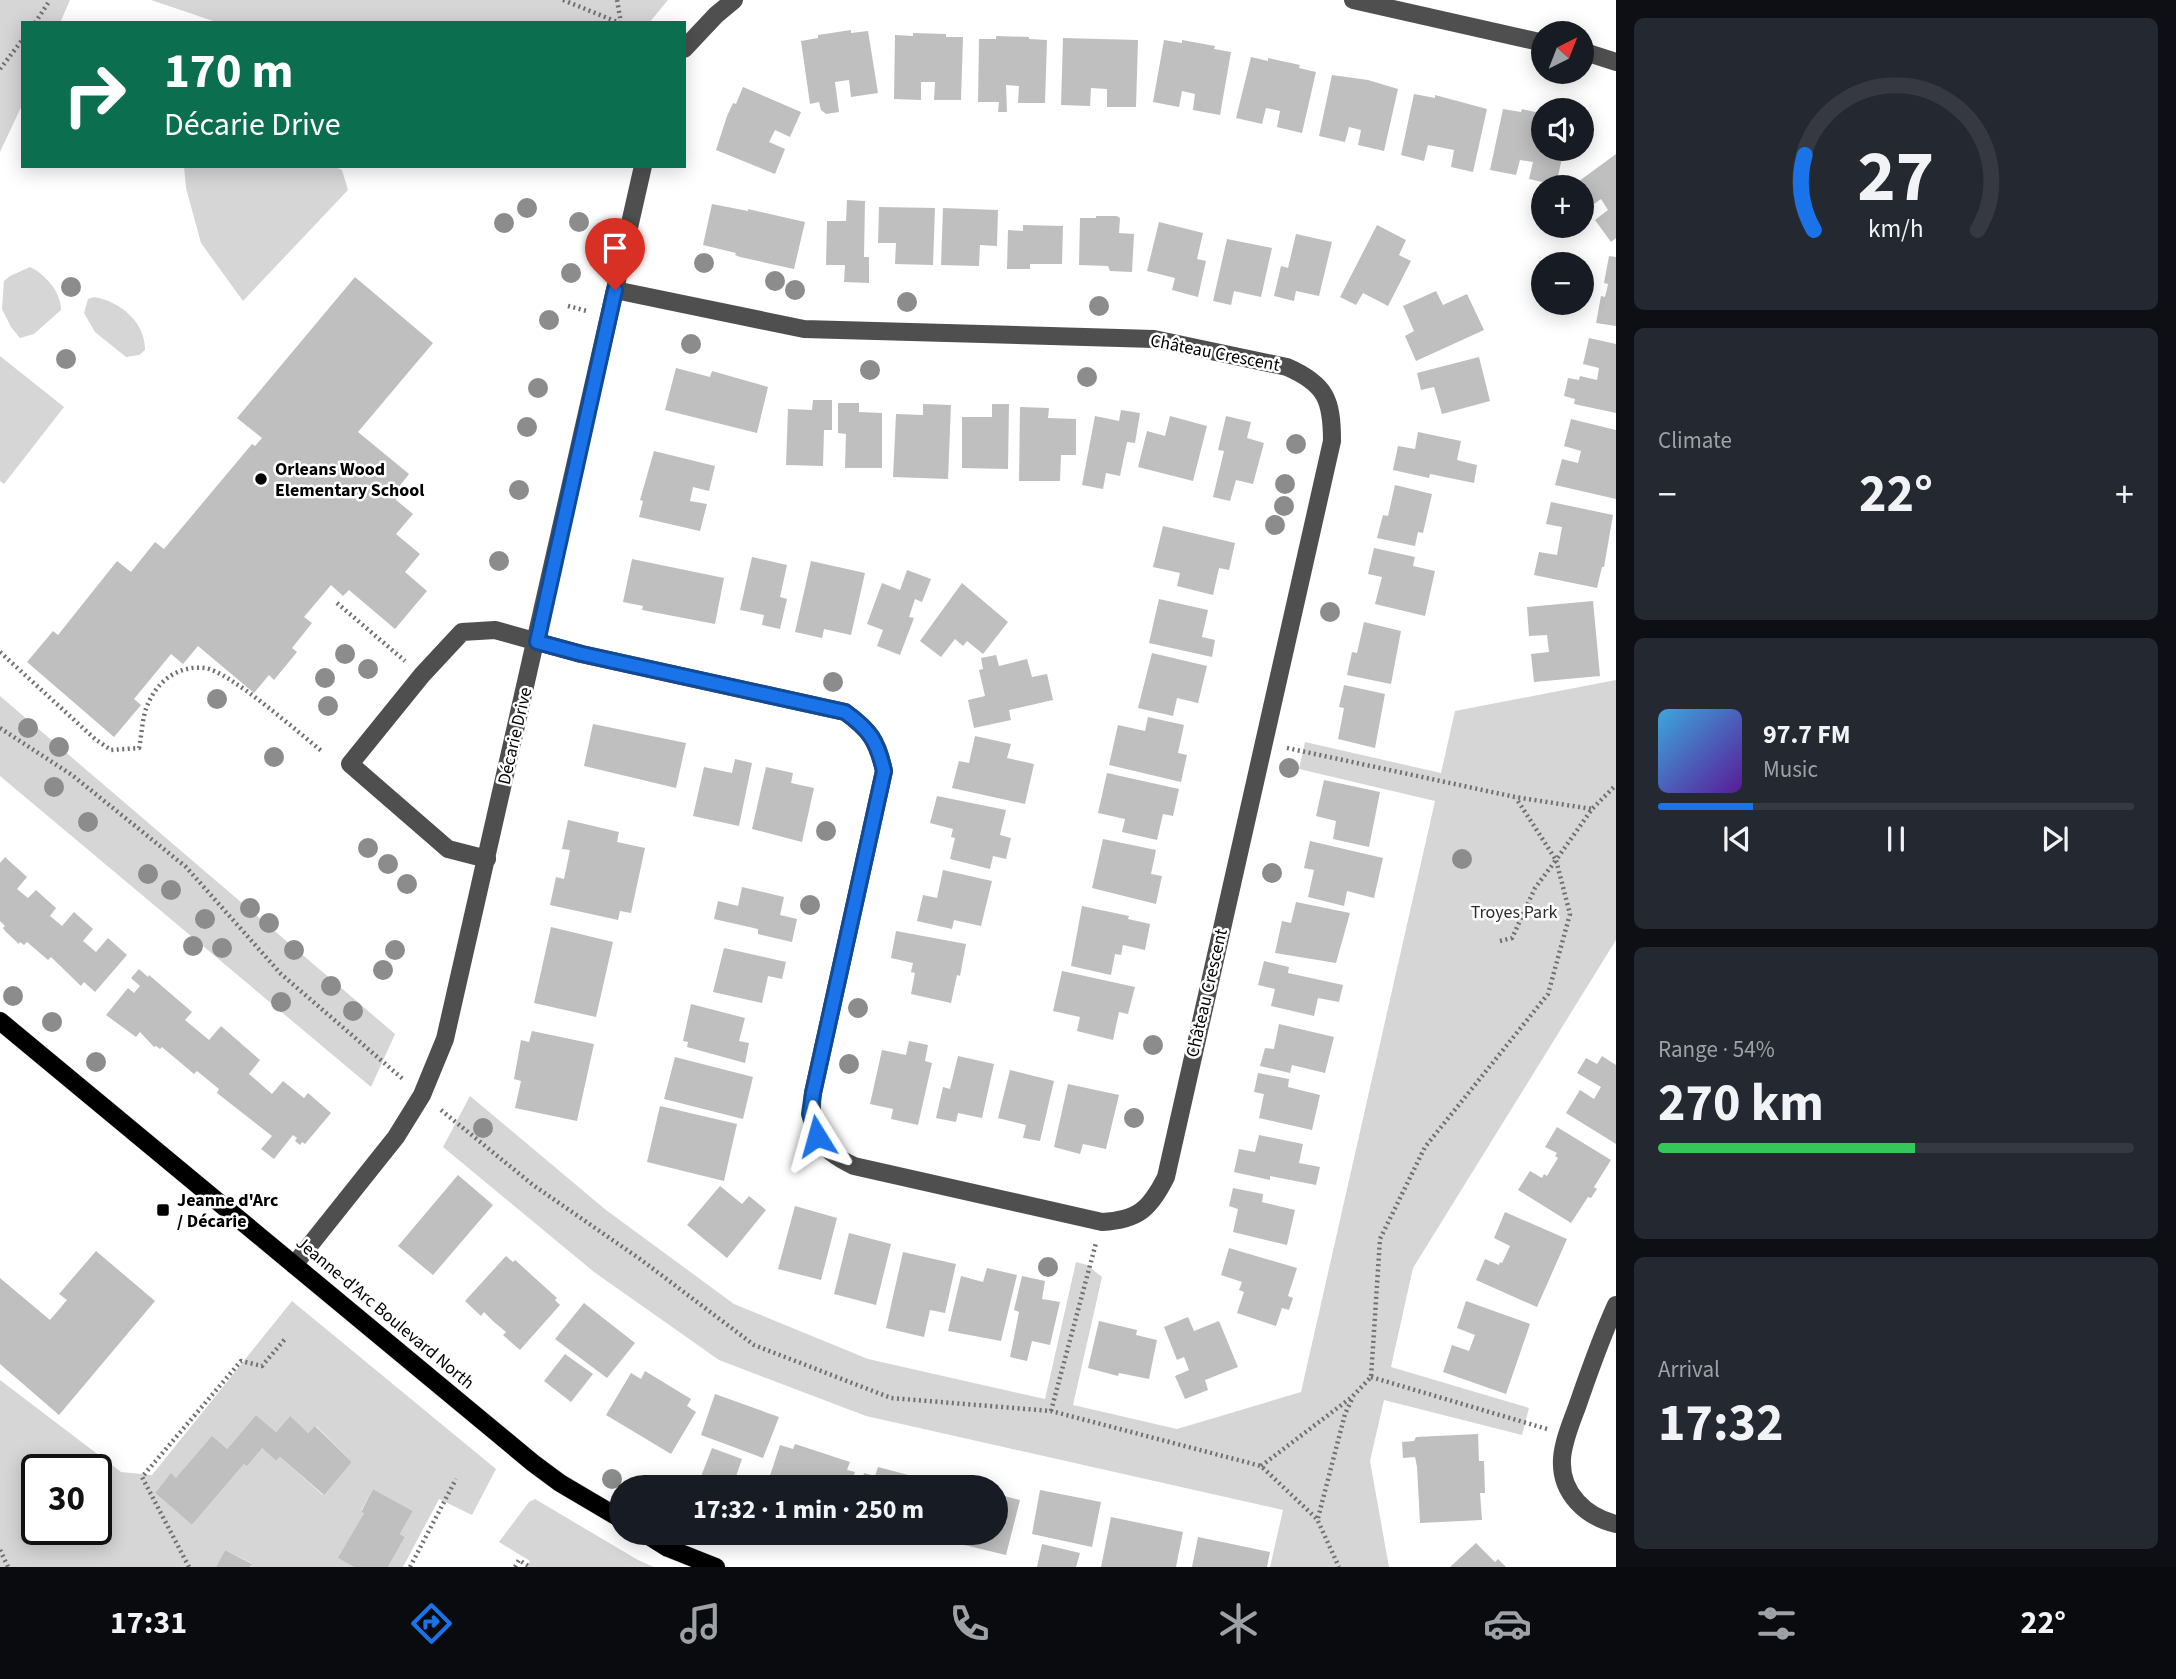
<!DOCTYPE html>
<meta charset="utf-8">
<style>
:root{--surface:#171b24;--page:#242831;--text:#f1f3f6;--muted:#9ea1a6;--line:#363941;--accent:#1a73e8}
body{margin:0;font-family:"Source Sans 3",sans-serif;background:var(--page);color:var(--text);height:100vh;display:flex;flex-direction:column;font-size:26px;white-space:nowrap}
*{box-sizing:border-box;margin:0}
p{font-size:23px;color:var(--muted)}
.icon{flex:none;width:38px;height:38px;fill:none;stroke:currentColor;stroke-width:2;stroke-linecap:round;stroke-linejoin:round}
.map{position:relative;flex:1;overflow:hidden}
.panel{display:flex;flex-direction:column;gap:18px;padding:18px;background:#0d0f14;width:560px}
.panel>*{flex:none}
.hud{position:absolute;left:21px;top:21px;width:665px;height:147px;border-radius:0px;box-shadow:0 4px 18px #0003;background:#0b6e4f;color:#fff;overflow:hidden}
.needle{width:46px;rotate:42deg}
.fabs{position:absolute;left:1531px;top:21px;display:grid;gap:14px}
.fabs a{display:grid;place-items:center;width:63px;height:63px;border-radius:50%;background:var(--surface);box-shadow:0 4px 18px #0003;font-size:35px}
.speed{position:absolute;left:21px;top:1454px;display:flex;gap:14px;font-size:35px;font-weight:700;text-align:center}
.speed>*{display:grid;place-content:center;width:91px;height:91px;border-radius:50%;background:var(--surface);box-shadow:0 4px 18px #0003;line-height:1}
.speed .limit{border:4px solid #111;border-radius:10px;background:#fff;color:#111}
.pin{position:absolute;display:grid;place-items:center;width:60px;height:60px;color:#fff;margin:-72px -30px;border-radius:50% 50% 50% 0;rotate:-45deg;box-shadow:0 0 7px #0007}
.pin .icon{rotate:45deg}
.me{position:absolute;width:77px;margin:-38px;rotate:352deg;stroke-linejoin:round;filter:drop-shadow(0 0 5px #0008)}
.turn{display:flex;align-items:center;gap:24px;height:147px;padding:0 28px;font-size:32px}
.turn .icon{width:91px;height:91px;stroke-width:2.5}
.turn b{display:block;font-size:49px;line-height:60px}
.big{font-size:52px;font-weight:700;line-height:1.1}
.panel .tile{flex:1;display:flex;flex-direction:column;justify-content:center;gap:10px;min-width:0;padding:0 24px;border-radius:10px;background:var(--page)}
.panel .dial{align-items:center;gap:0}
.dial svg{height:182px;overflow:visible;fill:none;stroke:var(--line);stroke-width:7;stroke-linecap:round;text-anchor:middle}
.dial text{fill:var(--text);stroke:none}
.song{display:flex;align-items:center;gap:21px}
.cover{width:84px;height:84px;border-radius:10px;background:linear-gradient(135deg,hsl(200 70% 55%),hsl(270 70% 35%))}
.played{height:7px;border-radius:4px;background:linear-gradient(90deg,var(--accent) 20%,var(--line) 20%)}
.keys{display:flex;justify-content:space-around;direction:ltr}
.heat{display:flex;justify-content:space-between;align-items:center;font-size:38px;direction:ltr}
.charge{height:10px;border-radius:5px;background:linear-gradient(90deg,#34c759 54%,var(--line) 0)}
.trip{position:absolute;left:609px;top:1475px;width:399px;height:70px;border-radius:35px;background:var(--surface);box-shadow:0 4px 18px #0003;font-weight:700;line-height:70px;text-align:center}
.tabs{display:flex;height:112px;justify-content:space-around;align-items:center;background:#090b0e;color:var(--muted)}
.tabs .icon{width:49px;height:49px}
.tabs .current{color:var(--accent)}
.tabs b{font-size:32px;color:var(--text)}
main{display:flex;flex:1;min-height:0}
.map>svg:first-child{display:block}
</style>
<main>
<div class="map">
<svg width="1616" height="1567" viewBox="0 0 1616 1567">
<rect width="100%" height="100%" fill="#fff"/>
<g fill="#d6d6d6" fill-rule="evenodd">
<path d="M 0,0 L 70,0 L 60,23 L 23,23 L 23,103 L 0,152 Z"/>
<path d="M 151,0 L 668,0 L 649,23 L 219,23 Z"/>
<path d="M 184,166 L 333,166 L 342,170 L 348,190 L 243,301 L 201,243 L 186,188 Z"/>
<path d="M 30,267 C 45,274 61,292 61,310 L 34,334 L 20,338 L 11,327 L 2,309 L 4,281 L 10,276 Z"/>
<path d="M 94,297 C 121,302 145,322 145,350 L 139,355 L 126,357 L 95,332 L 84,313 L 88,299 Z"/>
<path d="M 0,356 L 64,407 L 4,484 L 0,481 Z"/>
<path d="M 1616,680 L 1616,940 L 1413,1268 L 1391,1367 L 1529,1408 L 1522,1435 L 1384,1400 L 1370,1461 L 1389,1567 L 1270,1567 L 1283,1510 L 866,1416 L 719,1360 L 594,1272 L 443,1147 L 470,1096 L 606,1210 L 734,1304 L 868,1359 L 1045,1399 L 1076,1262 L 1087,1265 L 1102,1277 L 1073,1405 L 1177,1429 L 1301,1392 L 1435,801 L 1299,769 L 1305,742 L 1441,773 L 1455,711 Z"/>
<path d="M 0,696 L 395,1034 L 371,1087 L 0,776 Z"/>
<path d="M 292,1301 L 496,1469 L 472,1515 L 439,1499 L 403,1567 L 388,1567 L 405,1537 L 400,1534 L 413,1511 L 373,1489 L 361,1511 L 364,1513 L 339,1558 L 354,1567 L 251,1567 L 251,1563 L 225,1550 L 216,1567 L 0,1567 L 0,1380 L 121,1472 L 152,1475 ZM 256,1415 L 276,1432 L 289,1417 L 308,1433 L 316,1426 L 352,1462 L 323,1495 L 280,1457 L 276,1461 L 262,1448 L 244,1464 L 192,1525 L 155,1493 L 171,1474 L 176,1478 L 227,1449 ZM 37,1470 L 96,1470 L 96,1530 L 37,1530 Z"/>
<path d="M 535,1499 L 638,1560 L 654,1567 L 527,1567 L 530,1561 L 499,1542 L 529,1502 Z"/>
</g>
<g fill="#bfbfbf">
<path d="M 851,30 L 851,33 L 868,31 L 878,93 L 851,97 L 849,80 L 835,82 L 839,112 L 826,114 L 821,110 L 819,102 L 810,104 L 801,41 L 818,38 L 818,35 Z"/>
<path d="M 913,33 L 946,34 L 946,37 L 963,37 L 961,100 L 934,100 L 935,82 L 921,82 L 921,100 L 894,99 L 895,35 L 913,36 Z"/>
<path d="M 996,36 L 1029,37 L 1029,39 L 1047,40 L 1045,103 L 1018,103 L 1019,86 L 1006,85 L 1007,112 L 998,112 L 999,102 L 978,102 L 979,39 L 996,39 Z"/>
<path d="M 1063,38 L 1138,40 L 1136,107 L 1107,107 L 1107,89 L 1091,88 L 1090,106 L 1061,105 Z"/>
<path d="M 1164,40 L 1182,43 L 1182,40 L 1215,46 L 1214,49 L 1231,52 L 1220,115 L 1193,110 L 1195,94 L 1182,91 L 1179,107 L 1153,102 Z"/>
<path d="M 1251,57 L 1268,61 L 1268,58 L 1300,65 L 1299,68 L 1316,72 L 1302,133 L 1277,127 L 1280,111 L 1266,108 L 1262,124 L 1236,118 Z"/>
<path d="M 1332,75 L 1368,80 L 1398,89 L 1384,151 L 1358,145 L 1361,130 L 1349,127 L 1345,142 L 1319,136 Z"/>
<path d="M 743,87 L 801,112 L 790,137 L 775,130 L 769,142 L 785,149 L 775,174 L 716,150 L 727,116 L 733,103 L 736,104 Z"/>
<path d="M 1414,94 L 1435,98 L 1435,95 L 1487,109 L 1473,172 L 1451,167 L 1454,150 L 1428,145 L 1424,161 L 1401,155 Z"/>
<path d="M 1503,109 L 1521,112 L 1522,109 L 1544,114 L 1544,149 L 1564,149 L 1556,185 L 1529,179 L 1533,162 L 1520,160 L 1516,175 L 1490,170 Z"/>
<path d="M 1616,154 L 1616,238 L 1611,242 L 1595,220 L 1608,210 L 1601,199 L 1587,209 L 1582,203 L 1582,187 L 1571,187 Z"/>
<path d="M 847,200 L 865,201 L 864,257 L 869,257 L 869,283 L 844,282 L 845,265 L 826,265 L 827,221 L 846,221 Z"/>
<path d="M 712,204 L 748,211 L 748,209 L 805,222 L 794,269 L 740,257 L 735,255 L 736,253 L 703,245 Z"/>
<path d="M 879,207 L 935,208 L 933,265 L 895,264 L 896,243 L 878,243 Z"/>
<path d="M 943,208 L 998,210 L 997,246 L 980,245 L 979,266 L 941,265 Z"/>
<path d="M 1096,216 L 1117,216 L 1120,218 L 1119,233 L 1134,234 L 1132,272 L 1110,271 L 1108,266 L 1079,265 L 1080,218 L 1096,218 Z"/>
<path d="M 1159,222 L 1203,233 L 1197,259 L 1206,261 L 1198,297 L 1172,290 L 1175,278 L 1147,271 Z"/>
<path d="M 1023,225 L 1063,226 L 1062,264 L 1030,264 L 1030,269 L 1007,269 L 1008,230 L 1023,231 Z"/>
<path d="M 1377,225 L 1406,240 L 1399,255 L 1411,261 L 1388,306 L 1363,293 L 1356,305 L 1340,297 Z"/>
<path d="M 1296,234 L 1332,242 L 1319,296 L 1296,291 L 1294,301 L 1274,296 L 1281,266 L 1288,268 Z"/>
<path d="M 1227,239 L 1272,248 L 1261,297 L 1234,291 L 1231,305 L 1213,301 Z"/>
<path d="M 1609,256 L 1616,257 L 1616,326 L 1596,323 L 1601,296 L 1605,297 L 1607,289 L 1608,284 L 1604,283 Z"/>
<path d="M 355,277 L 433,343 L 358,432 L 409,474 L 395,492 L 396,500 L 413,514 L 396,534 L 420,554 L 405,572 L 427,591 L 395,629 L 349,590 L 343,596 L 331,585 L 304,617 L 312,623 L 292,648 L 297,652 L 274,680 L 269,675 L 254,693 L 198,646 L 183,664 L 171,654 L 134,699 L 141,705 L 114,737 L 27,662 L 53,631 L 58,635 L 117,561 L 131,572 L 155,542 L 164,549 L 252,444 L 255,446 L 262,438 L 237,418 Z"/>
<path d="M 1436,291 L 1443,305 L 1467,294 L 1484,330 L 1416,361 L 1405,336 L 1414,331 L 1403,306 Z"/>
<path d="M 1589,338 L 1616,344 L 1616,413 L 1574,404 L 1575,399 L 1564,396 L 1568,378 L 1579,380 L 1580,376 L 1597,380 L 1599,368 L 1583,364 Z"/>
<path d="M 1479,357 L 1490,401 L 1442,414 L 1434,387 L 1421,390 L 1417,373 Z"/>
<path d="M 676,368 L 710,377 L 712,371 L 768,387 L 757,433 L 665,410 Z"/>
<path d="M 813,400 L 832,400 L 832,430 L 824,430 L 823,466 L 786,465 L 788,409 L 812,410 Z"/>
<path d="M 838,403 L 859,403 L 859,412 L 882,413 L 882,468 L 845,468 L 846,434 L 838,433 Z"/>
<path d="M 923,404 L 951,405 L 948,479 L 893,477 L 896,414 L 923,415 Z"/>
<path d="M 992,404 L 1009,404 L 1008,469 L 962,468 L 962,417 L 992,417 Z"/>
<path d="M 1020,407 L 1049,408 L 1048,418 L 1076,419 L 1076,455 L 1061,455 L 1060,481 L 1019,481 Z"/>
<path d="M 1121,410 L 1140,413 L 1135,443 L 1127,442 L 1120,476 L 1106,473 L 1103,489 L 1082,485 L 1095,416 L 1119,421 Z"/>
<path d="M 1170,416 L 1207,426 L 1193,481 L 1138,467 L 1147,431 L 1165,436 Z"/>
<path d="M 1226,416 L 1251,422 L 1247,438 L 1264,443 L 1253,484 L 1236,480 L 1230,501 L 1213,497 L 1224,451 L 1218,450 Z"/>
<path d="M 1571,419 L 1616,430 L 1616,499 L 1555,485 L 1562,459 L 1578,463 L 1581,451 L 1564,446 Z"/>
<path d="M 1418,432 L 1461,441 L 1457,460 L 1477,465 L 1474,483 L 1430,474 L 1429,478 L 1393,470 L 1398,446 L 1415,449 Z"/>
<path d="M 654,451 L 715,466 L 709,491 L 693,487 L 690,501 L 707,504 L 700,531 L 639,517 L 643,501 L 640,500 Z"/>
<path d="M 1395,485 L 1432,494 L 1423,533 L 1418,532 L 1415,546 L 1377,538 L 1383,515 L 1388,516 Z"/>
<path d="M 1551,502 L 1613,515 L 1604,567 L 1602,567 L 1597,588 L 1534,575 L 1539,552 L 1557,555 L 1562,527 L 1546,524 Z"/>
<path d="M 1163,526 L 1235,543 L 1229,570 L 1219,568 L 1213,595 L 1177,586 L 1180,573 L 1153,567 Z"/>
<path d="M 1374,548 L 1415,557 L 1413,566 L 1435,571 L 1425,616 L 1375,604 L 1382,577 L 1368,574 Z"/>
<path d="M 752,557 L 787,565 L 780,597 L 787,599 L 780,629 L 762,625 L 764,615 L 740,610 Z"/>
<path d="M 632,559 L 724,578 L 715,624 L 642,610 L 643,606 L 623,602 Z"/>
<path d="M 811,561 L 865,573 L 851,635 L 824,629 L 822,638 L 795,632 Z"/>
<path d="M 907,570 L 931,579 L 922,602 L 915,599 L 909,617 L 914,618 L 900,655 L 877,646 L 883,630 L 867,624 L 882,583 L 900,590 Z"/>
<path d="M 962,583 L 1008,622 L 983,654 L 967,641 L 963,646 L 955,639 L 941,657 L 920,641 Z"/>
<path d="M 1159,599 L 1208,610 L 1202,637 L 1215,640 L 1212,657 L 1149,643 Z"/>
<path d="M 1593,601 L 1600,676 L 1534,682 L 1531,654 L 1549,652 L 1547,635 L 1529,636 L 1527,607 Z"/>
<path d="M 1364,622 L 1401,631 L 1391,684 L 1347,675 L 1352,652 L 1357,653 Z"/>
<path d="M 1152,653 L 1207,666 L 1198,703 L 1177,698 L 1173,716 L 1138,708 Z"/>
<path d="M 996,655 L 999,666 L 1027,659 L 1032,677 L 1047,674 L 1053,700 L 1009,710 L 1011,720 L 974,728 L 968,700 L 985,696 L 979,670 L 983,669 L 981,658 Z"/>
<path d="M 1344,685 L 1385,694 L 1375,748 L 1338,739 L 1344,708 L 1339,707 Z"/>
<path d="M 1148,717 L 1184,725 L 1178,753 L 1187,755 L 1181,782 L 1109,765 L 1118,725 L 1145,731 Z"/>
<path d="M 593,724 L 686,743 L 676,788 L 584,766 Z"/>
<path d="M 975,736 L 1011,744 L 1007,758 L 1034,764 L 1025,804 L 952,788 L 959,761 L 969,763 Z"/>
<path d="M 735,759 L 752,763 L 739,826 L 693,816 L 704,767 L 732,773 Z"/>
<path d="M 766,767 L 793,773 L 791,783 L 814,788 L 802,842 L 752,829 Z"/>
<path d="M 1107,773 L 1179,789 L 1173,816 L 1163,814 L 1157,840 L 1122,832 L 1125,819 L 1098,813 Z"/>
<path d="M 1324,780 L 1380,792 L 1369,847 L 1333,839 L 1336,821 L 1316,816 Z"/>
<path d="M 937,796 L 1006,810 L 1000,835 L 1011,838 L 1006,859 L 993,856 L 990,869 L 950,859 L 955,838 L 951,837 L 953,829 L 930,823 Z"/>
<path d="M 568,820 L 619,832 L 617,842 L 645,848 L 631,913 L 620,911 L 618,920 L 550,905 L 556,877 L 564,879 L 570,850 L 562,849 Z"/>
<path d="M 1103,839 L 1156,850 L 1151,874 L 1162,876 L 1156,904 L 1092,888 Z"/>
<path d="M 1310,841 L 1383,858 L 1374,898 L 1347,891 L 1344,906 L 1308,897 L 1314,870 L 1304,868 Z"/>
<path d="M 5,857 L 27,877 L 17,889 L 28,898 L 36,890 L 56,908 L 50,916 L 62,926 L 74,912 L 93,929 L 83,941 L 96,952 L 108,938 L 127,955 L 95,992 L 84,982 L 81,986 L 51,957 L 48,960 L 27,942 L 24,945 L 20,942 L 19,944 L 6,932 L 3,928 L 5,926 L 0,921 L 0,863 Z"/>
<path d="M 943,870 L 992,881 L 981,926 L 954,920 L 952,929 L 917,921 L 923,895 L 937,898 Z"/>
<path d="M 742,887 L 784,897 L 780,915 L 797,919 L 792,942 L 758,934 L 758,929 L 714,919 L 718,901 L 738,906 Z"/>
<path d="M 1296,902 L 1350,913 L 1336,963 L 1275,953 L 1282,921 L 1291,923 Z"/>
<path d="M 1082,906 L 1129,916 L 1128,919 L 1150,924 L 1145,950 L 1123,945 L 1121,955 L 1115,954 L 1111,975 L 1071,966 Z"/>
<path d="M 551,927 L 613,942 L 596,1017 L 534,1003 Z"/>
<path d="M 896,931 L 966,944 L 960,976 L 957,975 L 951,1003 L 911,994 L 915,973 L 911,972 L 913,963 L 891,958 Z"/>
<path d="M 724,948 L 786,962 L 782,979 L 768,976 L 762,1003 L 713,992 Z"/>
<path d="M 1264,961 L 1289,967 L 1288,973 L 1343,985 L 1339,1002 L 1318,998 L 1314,1016 L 1271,1006 L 1275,989 L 1258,985 Z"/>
<path d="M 139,969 L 148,977 L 149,975 L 192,1012 L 185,1020 L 209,1040 L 221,1026 L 260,1060 L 249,1074 L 272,1094 L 283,1081 L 304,1098 L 308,1093 L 331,1113 L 305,1144 L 302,1142 L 300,1145 L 295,1141 L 297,1138 L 293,1135 L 274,1159 L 261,1149 L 272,1136 L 217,1093 L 219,1089 L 197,1071 L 194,1074 L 162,1047 L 160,1049 L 156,1046 L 154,1047 L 140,1032 L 136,1037 L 106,1015 L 128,988 L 134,993 L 140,986 L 131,978 Z"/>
<path d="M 1062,971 L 1135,987 L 1128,1014 L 1119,1012 L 1113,1040 L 1077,1031 L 1080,1017 L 1053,1011 Z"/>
<path d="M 691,1004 L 745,1018 L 739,1041 L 749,1043 L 745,1063 L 687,1047 L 688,1042 L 683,1041 Z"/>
<path d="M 1279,1024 L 1334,1037 L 1325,1073 L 1292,1065 L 1290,1073 L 1260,1066 L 1265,1048 L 1274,1049 Z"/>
<path d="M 532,1031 L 594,1044 L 577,1121 L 515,1108 L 521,1081 L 514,1079 L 521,1040 L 529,1042 Z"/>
<path d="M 909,1041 L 928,1045 L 925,1061 L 932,1063 L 918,1125 L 891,1119 L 893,1109 L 870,1104 L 882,1050 L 906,1055 Z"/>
<path d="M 958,1056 L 994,1064 L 982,1118 L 958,1113 L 956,1122 L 936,1118 L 943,1087 L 950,1089 Z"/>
<path d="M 1602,1056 L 1616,1065 L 1616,1144 L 1566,1113 L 1580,1090 L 1594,1099 L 1601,1087 L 1577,1073 L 1586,1058 L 1597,1064 Z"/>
<path d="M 675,1057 L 753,1077 L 743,1119 L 664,1099 Z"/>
<path d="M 1010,1070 L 1054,1081 L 1040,1141 L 1023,1138 L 1026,1125 L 998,1118 Z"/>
<path d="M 1258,1073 L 1289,1079 L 1288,1087 L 1320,1095 L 1312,1130 L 1259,1118 L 1264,1094 L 1254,1092 Z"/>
<path d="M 1068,1084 L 1119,1095 L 1106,1149 L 1083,1144 L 1080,1154 L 1054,1147 Z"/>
<path d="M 660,1106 L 737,1124 L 724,1181 L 647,1162 Z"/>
<path d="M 1557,1127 L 1611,1160 L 1594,1187 L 1597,1189 L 1591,1198 L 1588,1197 L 1571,1223 L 1518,1190 L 1530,1171 L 1542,1178 L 1544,1174 L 1547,1176 L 1558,1158 L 1555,1156 L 1557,1153 L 1545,1147 Z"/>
<path d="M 1259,1135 L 1303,1144 L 1299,1163 L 1320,1167 L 1316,1185 L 1270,1176 L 1270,1180 L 1234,1172 L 1239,1149 L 1255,1152 Z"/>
<path d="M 458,1175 L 493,1205 L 433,1275 L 398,1246 Z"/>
<path d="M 720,1186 L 742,1204 L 749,1196 L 766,1210 L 727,1258 L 687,1225 Z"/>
<path d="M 1233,1188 L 1263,1194 L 1262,1202 L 1295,1210 L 1287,1245 L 1233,1232 L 1238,1209 L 1229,1206 Z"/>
<path d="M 795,1206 L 837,1218 L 821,1280 L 778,1269 Z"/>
<path d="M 1505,1212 L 1567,1239 L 1537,1307 L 1476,1280 L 1485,1259 L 1499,1265 L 1500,1262 L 1502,1263 L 1510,1246 L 1494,1238 Z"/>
<path d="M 849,1233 L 891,1244 L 876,1305 L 834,1294 Z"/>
<path d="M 1229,1248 L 1297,1268 L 1288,1296 L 1293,1298 L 1289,1310 L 1282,1308 L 1276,1326 L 1237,1313 L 1244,1292 L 1239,1290 L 1242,1282 L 1221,1275 Z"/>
<path d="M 96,1251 L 155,1301 L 59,1415 L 0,1364 L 0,1278 L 50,1320 L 67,1300 L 59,1294 Z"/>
<path d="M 903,1252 L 956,1264 L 945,1313 L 930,1310 L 924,1337 L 886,1328 Z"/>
<path d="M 506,1256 L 513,1262 L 515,1260 L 557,1298 L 555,1300 L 560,1305 L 520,1350 L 503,1335 L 506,1332 L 494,1322 L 484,1312 L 481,1316 L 465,1301 Z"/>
<path d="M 987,1268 L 1017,1275 L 1001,1341 L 948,1331 L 961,1276 L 983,1282 Z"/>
<path d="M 1022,1276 L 1045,1281 L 1042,1299 L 1060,1302 L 1050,1345 L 1032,1341 L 1027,1361 L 1010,1357 L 1019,1312 L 1014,1310 Z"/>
<path d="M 1466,1301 L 1530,1324 L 1506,1394 L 1443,1372 L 1452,1345 L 1469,1351 L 1475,1335 L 1457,1328 Z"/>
<path d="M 584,1303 L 635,1343 L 607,1378 L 555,1339 Z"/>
<path d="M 1188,1317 L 1194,1331 L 1219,1321 L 1238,1367 L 1205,1380 L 1208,1390 L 1185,1399 L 1175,1376 L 1189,1370 L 1184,1357 L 1177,1360 L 1164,1327 Z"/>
<path d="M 1099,1321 L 1137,1330 L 1136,1335 L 1157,1340 L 1149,1379 L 1119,1373 L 1118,1376 L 1088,1368 Z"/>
<path d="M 565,1354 L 593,1374 L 571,1402 L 544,1381 Z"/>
<path d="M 645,1371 L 691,1399 L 687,1406 L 696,1412 L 671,1454 L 606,1415 L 631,1373 L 641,1379 Z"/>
<path d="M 715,1394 L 779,1417 L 763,1458 L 701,1435 Z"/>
<path d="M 256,1415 L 276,1432 L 290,1416 L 308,1433 L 315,1426 L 352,1462 L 324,1495 L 280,1457 L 276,1461 L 262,1448 L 247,1466 L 244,1464 L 192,1525 L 155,1493 L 171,1473 L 176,1478 L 212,1436 L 227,1449 Z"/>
<path d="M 1478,1434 L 1479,1461 L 1484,1461 L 1485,1493 L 1480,1493 L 1482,1520 L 1420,1523 L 1417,1467 L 1415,1457 L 1403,1458 L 1402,1442 L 1414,1441 L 1416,1437 Z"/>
<path d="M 795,1444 L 850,1462 L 847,1470 L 855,1472 L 850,1488 L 766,1488 L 780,1445 L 793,1449 Z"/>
<path d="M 712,1448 L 742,1459 L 732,1488 L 722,1488 L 700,1479 Z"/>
<path d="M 878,1467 L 931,1481 L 930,1488 L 860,1488 L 864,1473 L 875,1476 Z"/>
<path d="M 949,1482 L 966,1487 L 966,1488 L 947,1488 Z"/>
<path d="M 373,1489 L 413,1511 L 400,1534 L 405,1537 L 388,1567 L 354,1567 L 338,1558 L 364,1513 L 361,1512 Z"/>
<path d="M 1040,1490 L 1101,1502 L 1092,1547 L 1032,1534 Z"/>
<path d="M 996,1494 L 1020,1500 L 1006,1555 L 935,1538 L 936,1533 L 996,1533 Z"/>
<path d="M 1111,1517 L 1183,1532 L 1176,1567 L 1101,1567 Z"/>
<path d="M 1198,1537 L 1270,1552 L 1267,1567 L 1192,1567 Z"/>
<path d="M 1476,1543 L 1495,1562 L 1498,1559 L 1506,1567 L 1450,1567 Z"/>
<path d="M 1042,1544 L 1080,1553 L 1076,1567 L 1037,1567 Z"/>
<path d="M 225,1550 L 252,1564 L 250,1567 L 216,1567 Z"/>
</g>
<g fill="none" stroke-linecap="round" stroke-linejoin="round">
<defs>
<g id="major">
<path d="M 0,1021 L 533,1463 L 560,1483 L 621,1519"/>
<path d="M 644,1533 L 668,1548 L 716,1567"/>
</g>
</defs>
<use href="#major" stroke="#dbdbdb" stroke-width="19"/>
<g stroke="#717171" stroke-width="4.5" stroke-dasharray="2 3.5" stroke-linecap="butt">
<path d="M 563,0 L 620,23"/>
<path d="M 617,0 L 621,23"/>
<path d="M 35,23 L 50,0"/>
<path d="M 0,69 L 23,39"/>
<path d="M 568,306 L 587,311"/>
<path d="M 337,603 L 405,661"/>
<path d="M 0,652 L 95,739 L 111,750 L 139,748 C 142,734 142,718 147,706 C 157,681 178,665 205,668 C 229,671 300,734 323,752"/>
<path d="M 0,728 L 72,775 L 186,867 L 281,974 L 404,1080"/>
<path d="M 1287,748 L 1515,797 L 1592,809"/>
<path d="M 1500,941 L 1512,938 L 1535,888 L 1556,860 L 1516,798"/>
<path d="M 441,1110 L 533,1185 L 640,1259 L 754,1345 L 891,1398 L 1051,1411 L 1261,1466 L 1317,1519 L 1339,1567"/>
<path d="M 1371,1377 L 1547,1429"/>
<path d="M 1051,1411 L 1096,1243"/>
<path d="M 1261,1466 L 1352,1397 L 1371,1377 L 1380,1239 L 1425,1147 L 1548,994 L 1570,914 L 1556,860 L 1592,809 L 1616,785"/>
<path d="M 1318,1518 L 1345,1414 L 1352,1399"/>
<path d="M 0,1550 L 8,1567"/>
<path d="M 189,1567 L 142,1477 L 241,1361 L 262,1366 L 285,1339"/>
<path d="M 410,1567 L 456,1479"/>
<path d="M 515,1567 L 519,1560 L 530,1567"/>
</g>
<g stroke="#4f4f4f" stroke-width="18">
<path d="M 1353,0 L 1544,43"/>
<path d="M 684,49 L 716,15 L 734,0"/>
<path d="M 1582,51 L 1616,62"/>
<path d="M 487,859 L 448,849 L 350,764 L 422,675 L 462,632 L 495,630 L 581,654 L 845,712 C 870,730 878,741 884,771 L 813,1093 C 808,1133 818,1149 854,1166 L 1102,1222 C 1138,1220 1150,1209 1166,1177 L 1332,441 C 1332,400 1326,384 1287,367 L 1154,339 L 804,329 L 615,290"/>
<path d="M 294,1265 L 396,1137 L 422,1095 L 445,1039 L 643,166"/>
<path d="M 1616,1305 C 1601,1338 1589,1372 1577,1407 C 1571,1423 1563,1442 1562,1459 C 1560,1493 1586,1517 1616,1524"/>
</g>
<use href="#major" stroke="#000" stroke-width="18"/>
</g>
<g fill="#8c8c8c">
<circle cx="527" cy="208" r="10"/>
<circle cx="579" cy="222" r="10"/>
<circle cx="504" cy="223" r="10"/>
<circle cx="704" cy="263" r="10"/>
<circle cx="571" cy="273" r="10"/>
<circle cx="775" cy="281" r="10"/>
<circle cx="71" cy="287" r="10"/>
<circle cx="795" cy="290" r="10"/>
<circle cx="907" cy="302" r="10"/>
<circle cx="1099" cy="306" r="10"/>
<circle cx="549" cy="320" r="10"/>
<circle cx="691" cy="344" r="10"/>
<circle cx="66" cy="359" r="10"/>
<circle cx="870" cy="370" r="10"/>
<circle cx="1087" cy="377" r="10"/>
<circle cx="538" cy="388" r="10"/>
<circle cx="527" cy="427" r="10"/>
<circle cx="1296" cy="444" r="10"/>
<circle cx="1285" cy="484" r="10"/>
<circle cx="519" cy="490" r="10"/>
<circle cx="1284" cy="506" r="10"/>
<circle cx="1275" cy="525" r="10"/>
<circle cx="499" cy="561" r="10"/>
<circle cx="1330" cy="612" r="10"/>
<circle cx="345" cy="654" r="10"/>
<circle cx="368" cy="669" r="10"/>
<circle cx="325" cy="678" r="10"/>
<circle cx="833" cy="682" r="10"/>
<circle cx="217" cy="699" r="10"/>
<circle cx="328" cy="706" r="10"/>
<circle cx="28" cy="728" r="10"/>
<circle cx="59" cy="747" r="10"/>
<circle cx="274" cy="757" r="10"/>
<circle cx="1289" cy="768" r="10"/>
<circle cx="54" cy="787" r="10"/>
<circle cx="88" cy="822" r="10"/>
<circle cx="826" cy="831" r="10"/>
<circle cx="368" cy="848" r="10"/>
<circle cx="1462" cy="859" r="10"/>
<circle cx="388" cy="864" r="10"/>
<circle cx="1272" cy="873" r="10"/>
<circle cx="148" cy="874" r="10"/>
<circle cx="407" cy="884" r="10"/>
<circle cx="171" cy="890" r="10"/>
<circle cx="810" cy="905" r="10"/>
<circle cx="250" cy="908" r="10"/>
<circle cx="205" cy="919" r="10"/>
<circle cx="269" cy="923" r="10"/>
<circle cx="193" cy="946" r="10"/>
<circle cx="222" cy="948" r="10"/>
<circle cx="294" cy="950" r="10"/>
<circle cx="395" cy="950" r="10"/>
<circle cx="383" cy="970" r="10"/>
<circle cx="331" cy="986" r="10"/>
<circle cx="13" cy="996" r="10"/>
<circle cx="281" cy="1002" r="10"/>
<circle cx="858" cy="1008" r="10"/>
<circle cx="353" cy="1011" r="10"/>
<circle cx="52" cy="1022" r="10"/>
<circle cx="1153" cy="1045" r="10"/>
<circle cx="96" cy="1062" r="10"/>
<circle cx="849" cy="1064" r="10"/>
<circle cx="1134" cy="1118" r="10"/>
<circle cx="483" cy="1128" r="10"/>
<circle cx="1048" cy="1267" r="10"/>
<circle cx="612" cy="1479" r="10"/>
</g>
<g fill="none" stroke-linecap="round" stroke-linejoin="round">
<defs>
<path id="route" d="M 615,290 L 537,642 L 582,654 L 845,712 C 870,730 877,741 884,771 L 813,1093 L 810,1114 L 817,1136"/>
</defs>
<use href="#route" stroke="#114b97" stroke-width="18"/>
<use href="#route" stroke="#1a73e8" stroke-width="12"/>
</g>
<g fill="#000" stroke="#fff" stroke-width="2.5">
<circle cx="261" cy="479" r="7"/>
<rect x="156" y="1203" width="14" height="14" rx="3.5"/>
</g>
<g text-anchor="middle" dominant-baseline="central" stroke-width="5" stroke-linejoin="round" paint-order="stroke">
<g font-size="18" fill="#000" stroke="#fff">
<text transform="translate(1215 353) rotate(11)">Château Crescent</text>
<text transform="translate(515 736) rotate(-77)">Décarie Drive</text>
<text transform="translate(1207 993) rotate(-77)">Château Crescent</text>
<text transform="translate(385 1313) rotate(40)">Jeanne-d'Arc Boulevard North</text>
</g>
<g font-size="18" font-weight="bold" fill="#000" stroke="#fff" text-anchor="start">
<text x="275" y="469">Orleans Wood<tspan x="275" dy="21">Elementary School</tspan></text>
<text x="177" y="1200">Jeanne d'Arc<tspan x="177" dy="21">/ Décarie</tspan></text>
</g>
<g font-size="18" fill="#2d2d2d" stroke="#fff">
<text x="1514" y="912">Troyes Park</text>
</g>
</g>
</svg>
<div class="fabs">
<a><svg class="needle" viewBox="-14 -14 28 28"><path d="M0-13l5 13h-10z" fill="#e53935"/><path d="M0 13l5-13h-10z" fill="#9ea1a6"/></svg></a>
<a><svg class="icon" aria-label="sound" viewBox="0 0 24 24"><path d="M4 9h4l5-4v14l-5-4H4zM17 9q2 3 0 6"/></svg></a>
<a>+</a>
<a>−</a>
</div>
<div class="speed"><div class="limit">30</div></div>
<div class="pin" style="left:615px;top:290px;background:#d93025"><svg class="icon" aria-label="arrive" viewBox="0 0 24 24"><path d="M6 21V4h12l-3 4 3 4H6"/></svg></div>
<svg class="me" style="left:817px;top:1136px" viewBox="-20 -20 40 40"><path d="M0-17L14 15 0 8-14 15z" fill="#1a73e8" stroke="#fff" stroke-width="4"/></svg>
<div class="trip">17:32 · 1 min · 250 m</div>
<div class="hud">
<div class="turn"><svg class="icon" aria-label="right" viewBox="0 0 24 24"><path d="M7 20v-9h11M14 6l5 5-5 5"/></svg><div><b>170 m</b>Décarie Drive</div></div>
</div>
</div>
<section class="panel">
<div class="tile dial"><svg viewBox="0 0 100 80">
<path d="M14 69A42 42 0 1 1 86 69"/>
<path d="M14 69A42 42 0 0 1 10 36" stroke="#1a73e8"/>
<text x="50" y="56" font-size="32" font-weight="700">27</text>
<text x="50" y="72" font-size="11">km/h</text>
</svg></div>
<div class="tile"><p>Climate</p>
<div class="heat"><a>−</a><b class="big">22°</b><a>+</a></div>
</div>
<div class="tile">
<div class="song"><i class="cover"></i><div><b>97.7 FM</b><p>Music</p></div></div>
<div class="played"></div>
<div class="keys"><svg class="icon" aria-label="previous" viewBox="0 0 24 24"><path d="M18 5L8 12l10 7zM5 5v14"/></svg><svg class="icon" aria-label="pause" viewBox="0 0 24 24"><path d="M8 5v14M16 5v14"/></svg><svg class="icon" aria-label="next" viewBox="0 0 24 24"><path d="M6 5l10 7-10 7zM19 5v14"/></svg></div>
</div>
<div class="tile"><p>Range · 54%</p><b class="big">270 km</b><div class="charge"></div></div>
<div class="tile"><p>Arrival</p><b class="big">17:32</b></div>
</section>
</main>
<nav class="tabs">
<b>17:31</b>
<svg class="icon current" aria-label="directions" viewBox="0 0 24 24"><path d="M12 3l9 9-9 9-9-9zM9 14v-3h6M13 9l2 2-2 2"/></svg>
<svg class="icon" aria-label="music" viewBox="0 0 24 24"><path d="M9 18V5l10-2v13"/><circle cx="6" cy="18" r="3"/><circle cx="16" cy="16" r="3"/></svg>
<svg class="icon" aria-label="phone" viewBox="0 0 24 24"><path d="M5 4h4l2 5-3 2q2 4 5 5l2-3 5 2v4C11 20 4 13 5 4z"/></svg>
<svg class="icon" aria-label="climate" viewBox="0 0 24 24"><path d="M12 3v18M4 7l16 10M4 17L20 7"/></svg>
<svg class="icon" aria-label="car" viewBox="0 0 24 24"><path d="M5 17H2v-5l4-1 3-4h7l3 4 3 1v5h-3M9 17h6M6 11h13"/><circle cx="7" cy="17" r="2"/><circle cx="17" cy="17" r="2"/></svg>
<svg class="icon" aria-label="filters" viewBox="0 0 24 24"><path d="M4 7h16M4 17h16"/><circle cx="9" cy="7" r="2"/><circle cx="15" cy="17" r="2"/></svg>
<b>22°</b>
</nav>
